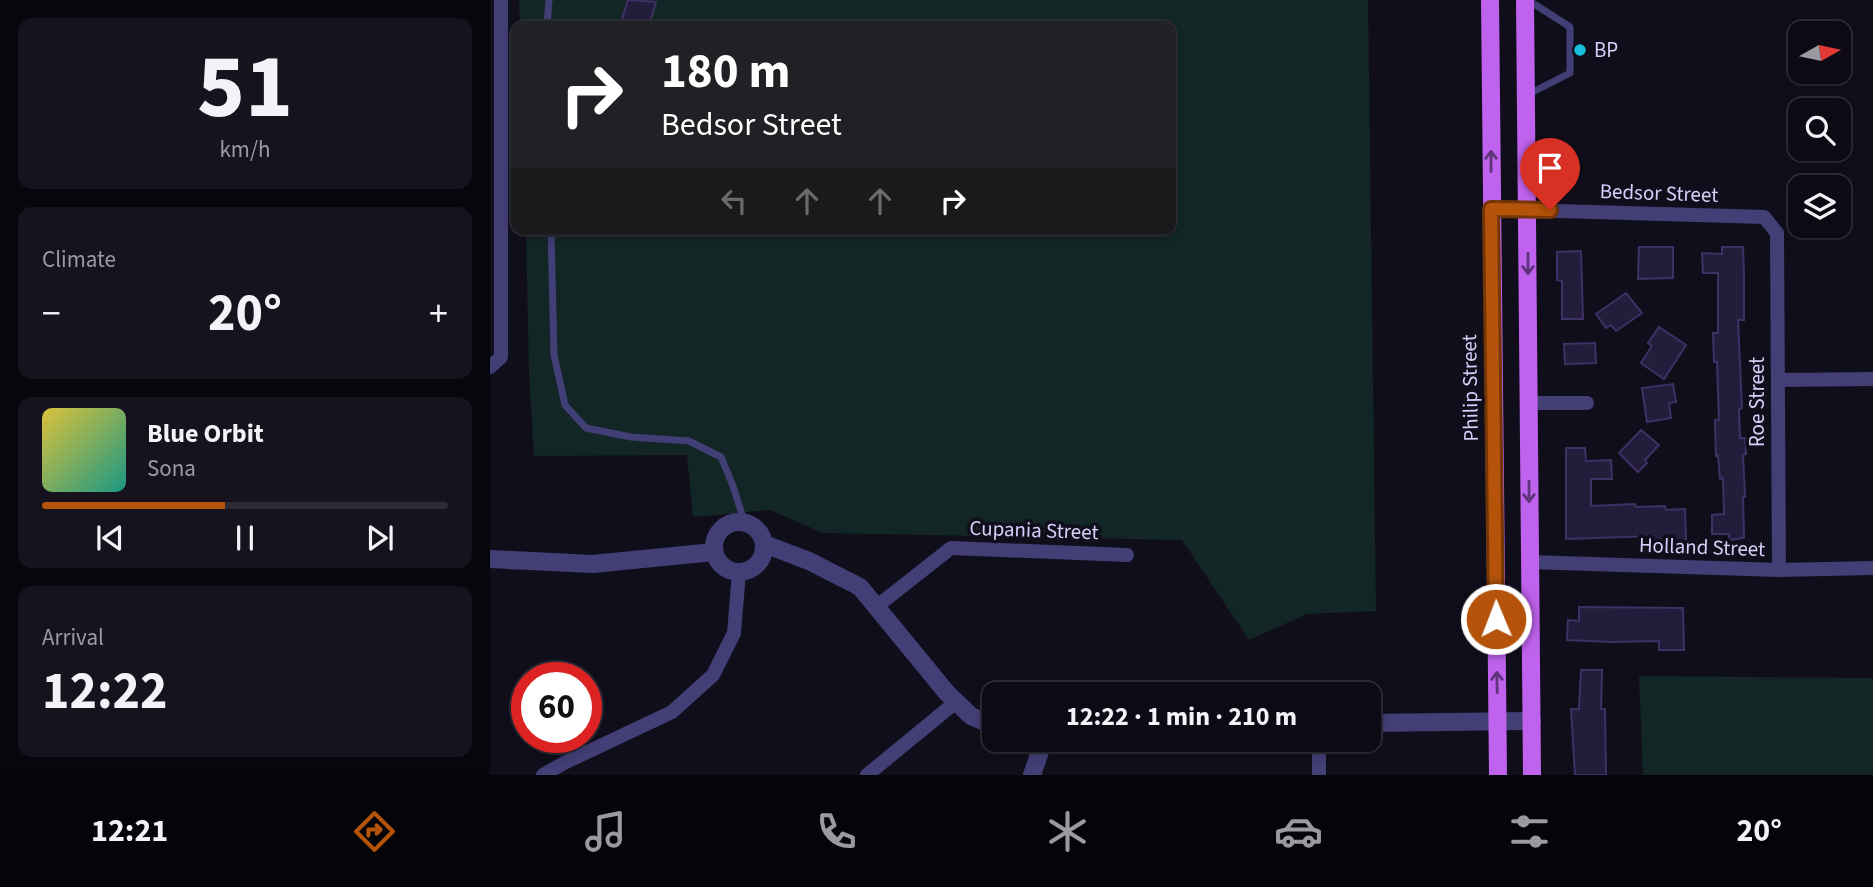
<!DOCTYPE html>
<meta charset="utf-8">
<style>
:root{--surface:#0d0a15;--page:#16131e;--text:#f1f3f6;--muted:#9a9aa0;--line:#2d2b34;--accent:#b45309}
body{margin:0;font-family:"Source Sans 3",sans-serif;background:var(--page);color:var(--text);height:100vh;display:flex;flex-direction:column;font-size:26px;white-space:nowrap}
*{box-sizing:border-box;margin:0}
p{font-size:23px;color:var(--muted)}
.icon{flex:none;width:38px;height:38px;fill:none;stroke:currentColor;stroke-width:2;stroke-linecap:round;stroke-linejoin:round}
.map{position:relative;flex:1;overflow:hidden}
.panel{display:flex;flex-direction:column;gap:18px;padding:18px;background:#07060c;width:490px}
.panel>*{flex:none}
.top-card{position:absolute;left:21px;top:21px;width:665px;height:214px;border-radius:14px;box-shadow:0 4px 10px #0003,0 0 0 2px var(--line);background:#202124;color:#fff;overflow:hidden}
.needle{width:46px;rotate:81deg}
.controls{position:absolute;left:1298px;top:21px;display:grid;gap:14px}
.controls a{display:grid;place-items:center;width:63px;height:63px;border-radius:14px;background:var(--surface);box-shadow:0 4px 10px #0003,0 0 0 2px var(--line);font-size:35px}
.speed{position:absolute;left:21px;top:662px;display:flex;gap:14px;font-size:35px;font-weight:700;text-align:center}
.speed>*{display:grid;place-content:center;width:91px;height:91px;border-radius:50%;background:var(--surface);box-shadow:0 4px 10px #0003,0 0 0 2px var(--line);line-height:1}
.speed .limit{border:10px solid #d22;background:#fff;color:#111}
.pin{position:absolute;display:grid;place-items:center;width:60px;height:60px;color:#fff;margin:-72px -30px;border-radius:50% 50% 50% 0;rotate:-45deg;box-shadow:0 0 7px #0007}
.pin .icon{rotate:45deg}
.me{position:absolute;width:77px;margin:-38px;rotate:359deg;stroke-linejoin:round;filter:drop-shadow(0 0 5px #0008)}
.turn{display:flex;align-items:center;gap:24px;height:147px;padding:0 35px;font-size:32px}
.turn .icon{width:91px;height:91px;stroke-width:2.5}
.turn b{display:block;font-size:49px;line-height:60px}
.lanes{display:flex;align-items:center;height:66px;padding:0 35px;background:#0003;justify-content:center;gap:35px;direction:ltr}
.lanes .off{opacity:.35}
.big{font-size:52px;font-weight:700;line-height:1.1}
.panel .widget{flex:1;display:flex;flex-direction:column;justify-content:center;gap:10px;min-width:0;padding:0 24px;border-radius:14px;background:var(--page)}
.panel .dial{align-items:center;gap:0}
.dial b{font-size:91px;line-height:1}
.song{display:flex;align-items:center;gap:21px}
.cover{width:84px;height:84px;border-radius:10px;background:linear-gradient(135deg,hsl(50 70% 55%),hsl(170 70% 35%))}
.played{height:7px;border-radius:4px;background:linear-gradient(90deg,var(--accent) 45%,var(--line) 45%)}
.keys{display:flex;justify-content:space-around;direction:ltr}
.heat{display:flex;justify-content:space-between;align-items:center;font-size:38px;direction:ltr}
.trip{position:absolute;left:492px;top:682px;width:399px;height:70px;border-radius:14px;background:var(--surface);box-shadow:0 4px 10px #0003,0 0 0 2px var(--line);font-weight:700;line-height:70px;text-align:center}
.tab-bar{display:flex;height:112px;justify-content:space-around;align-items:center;background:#050408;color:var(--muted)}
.tab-bar .icon{width:49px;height:49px}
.tab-bar .current{color:var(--accent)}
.tab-bar b{font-size:32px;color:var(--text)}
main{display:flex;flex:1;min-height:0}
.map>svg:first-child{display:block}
</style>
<main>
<section class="panel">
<div class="widget dial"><b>51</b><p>km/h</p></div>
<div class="widget"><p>Climate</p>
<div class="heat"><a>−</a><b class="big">20°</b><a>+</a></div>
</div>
<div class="widget">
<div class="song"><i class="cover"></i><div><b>Blue Orbit</b><p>Sona</p></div></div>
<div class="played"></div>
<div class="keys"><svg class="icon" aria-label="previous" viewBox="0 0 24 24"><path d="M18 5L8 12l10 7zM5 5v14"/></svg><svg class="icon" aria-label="pause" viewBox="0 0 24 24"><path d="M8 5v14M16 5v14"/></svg><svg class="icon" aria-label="next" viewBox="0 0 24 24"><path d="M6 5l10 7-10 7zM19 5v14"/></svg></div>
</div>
<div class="widget"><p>Arrival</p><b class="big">12:22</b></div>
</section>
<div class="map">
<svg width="1383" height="775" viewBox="0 0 1383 775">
<rect width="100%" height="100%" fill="#110e1c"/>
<g fill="#122626">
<path d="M 29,0 L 878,0 L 886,611 L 817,614 L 759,640 L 692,540 L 333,533 L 280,510 L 203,517 L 197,455 L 44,456 L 39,374 L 36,229 L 681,229 L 681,26 L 30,26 Z"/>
<path d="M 1149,676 L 1383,678 L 1383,775 L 1153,775 Z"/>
</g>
<g fill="#241c3b" stroke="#3d3165" stroke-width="2">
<path d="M 138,0 L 166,2 L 159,26 L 132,19 Z"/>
<path d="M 1149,247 L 1183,247 L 1183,278 L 1148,279 Z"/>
<path d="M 1232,247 L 1253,247 L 1254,273 L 1254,320 L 1248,320 L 1252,408 L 1249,409 L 1250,438 L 1255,438 L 1256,454 L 1253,455 L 1255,497 L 1253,497 L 1254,538 L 1239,540 L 1239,534 L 1222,534 L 1222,515 L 1234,514 L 1233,478 L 1230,479 L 1228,455 L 1226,456 L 1225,420 L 1229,420 L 1227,362 L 1224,362 L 1223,333 L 1228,333 L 1228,273 L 1213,273 L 1212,253 L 1232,254 Z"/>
<path d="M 1091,251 L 1093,319 L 1072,319 L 1072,281 L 1067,280 L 1067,252 Z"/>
<path d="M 1136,293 L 1152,313 L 1126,331 L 1121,325 L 1116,328 L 1106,314 Z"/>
<path d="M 1169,327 L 1196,345 L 1174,379 L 1151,363 L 1162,346 L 1158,343 Z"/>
<path d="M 1105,343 L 1106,363 L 1075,364 L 1074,344 Z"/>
<path d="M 1183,384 L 1186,402 L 1179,403 L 1181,418 L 1157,422 L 1152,388 Z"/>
<path d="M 1151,430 L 1169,445 L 1155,460 L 1157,463 L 1148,472 L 1129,453 Z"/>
<path d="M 1076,448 L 1095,448 L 1096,461 L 1121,460 L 1122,479 L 1101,479 L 1101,506 L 1145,504 L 1146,507 L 1175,506 L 1176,510 L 1195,509 L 1196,541 L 1172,545 L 1171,539 L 1163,540 L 1163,536 L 1076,539 Z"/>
<path d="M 1089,607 L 1193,608 L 1194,650 L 1169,650 L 1169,641 L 1121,642 L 1077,640 L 1078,620 L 1089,621 Z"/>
<path d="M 1091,670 L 1112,670 L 1111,709 L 1115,709 L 1116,775 L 1085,775 L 1081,709 L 1089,709 Z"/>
</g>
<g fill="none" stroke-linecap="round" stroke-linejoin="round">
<g stroke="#423e76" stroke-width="7">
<path d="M 1038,0 L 1080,27 L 1080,73 L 1039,94"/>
<path d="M 57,26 L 59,0"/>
<path d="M 61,229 L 64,355 L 75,405 L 96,428 L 141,437 L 199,441 L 231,457 L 243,486 L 254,521"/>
</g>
<g stroke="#423e76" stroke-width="14">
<path d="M 1001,209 L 1274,217 L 1287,233 L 1289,570"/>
<path d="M 0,367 L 11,357 L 11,0"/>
<path d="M 1288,380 L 1383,379"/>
<path d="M 1040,403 L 1097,403"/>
<path d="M 1039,562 L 1289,570 L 1383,568"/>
<path d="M 386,607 L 461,548 L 637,555"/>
<path d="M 53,775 L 74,763 L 182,712 L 223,675 L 244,633 L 249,572"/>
<path d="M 377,775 L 466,702"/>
<path d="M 829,775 L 829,740"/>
</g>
<g stroke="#423e76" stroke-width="18">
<circle cx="249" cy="547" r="25"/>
<path d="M 274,544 L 319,561 L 370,587 L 457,693 L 481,716 L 504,726"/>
<path d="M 0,559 L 102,564 L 224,552"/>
<path d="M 878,723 L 1042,721"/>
<path d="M 542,775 L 554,740"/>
</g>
<g stroke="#bf62ed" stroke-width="18">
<path d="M 1000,0 L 1008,775"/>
<path d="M 1035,0 L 1042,775"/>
</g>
</g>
<defs><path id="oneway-shaft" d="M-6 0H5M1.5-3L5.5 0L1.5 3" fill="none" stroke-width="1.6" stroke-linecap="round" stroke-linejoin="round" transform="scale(1.75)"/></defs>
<g stroke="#5f347a">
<use href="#oneway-shaft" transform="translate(1001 161) rotate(-90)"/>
<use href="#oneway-shaft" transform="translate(1038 264) rotate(90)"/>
<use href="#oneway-shaft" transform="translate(1039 492) rotate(90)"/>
<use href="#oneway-shaft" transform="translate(1007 682) rotate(-91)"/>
</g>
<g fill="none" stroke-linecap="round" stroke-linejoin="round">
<defs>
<path id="route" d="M 1006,619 L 1001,209 L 1060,210"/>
</defs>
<use href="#route" stroke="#753606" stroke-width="18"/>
<use href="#route" stroke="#b45309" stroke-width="12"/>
</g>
<circle fill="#19c0db" stroke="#110e1c" stroke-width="2.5" cx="1090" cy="50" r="7"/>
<g text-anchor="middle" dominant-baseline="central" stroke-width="7" stroke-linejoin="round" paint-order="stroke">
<g font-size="21" fill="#d5cff9" stroke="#110e1c" text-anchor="start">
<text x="1104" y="50">BP</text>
</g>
<g font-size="21" fill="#d5cff9" stroke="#110e1c">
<text transform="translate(1169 193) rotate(2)">Bedsor Street</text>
<text transform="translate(980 388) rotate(-91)">Philip Street</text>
<text transform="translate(1267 402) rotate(-90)">Roe Street</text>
<text transform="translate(544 530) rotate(2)">Cupania Street</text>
<text transform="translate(1212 547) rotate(2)">Holland Street</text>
</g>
</g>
</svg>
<div class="controls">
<a><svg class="needle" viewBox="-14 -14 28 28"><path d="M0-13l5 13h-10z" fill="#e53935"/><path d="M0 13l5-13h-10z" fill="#9a9aa0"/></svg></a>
<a><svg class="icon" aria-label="search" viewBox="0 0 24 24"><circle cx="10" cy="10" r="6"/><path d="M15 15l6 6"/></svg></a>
<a><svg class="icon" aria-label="layers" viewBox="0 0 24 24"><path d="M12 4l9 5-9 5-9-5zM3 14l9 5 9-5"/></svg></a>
</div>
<div class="speed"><div class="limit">60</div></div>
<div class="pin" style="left:1060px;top:210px;background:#d93025"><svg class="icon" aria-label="arrive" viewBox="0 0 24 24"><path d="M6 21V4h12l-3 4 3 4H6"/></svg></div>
<svg class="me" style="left:1006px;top:619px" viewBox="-20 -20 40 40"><circle r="17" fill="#b45309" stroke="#fff" stroke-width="3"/><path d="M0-11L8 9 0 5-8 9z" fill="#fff"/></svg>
<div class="trip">12:22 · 1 min · 210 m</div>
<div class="top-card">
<div class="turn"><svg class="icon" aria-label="right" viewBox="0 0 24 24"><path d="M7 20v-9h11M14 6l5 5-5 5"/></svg><div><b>180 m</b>Bedsor Street</div></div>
<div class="lanes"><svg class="icon off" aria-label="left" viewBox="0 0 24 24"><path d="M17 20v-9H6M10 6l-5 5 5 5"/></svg><svg class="icon off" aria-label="ahead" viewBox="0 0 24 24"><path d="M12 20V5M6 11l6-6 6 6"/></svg><svg class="icon off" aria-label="ahead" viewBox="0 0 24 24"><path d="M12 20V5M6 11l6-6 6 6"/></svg><svg class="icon" aria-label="right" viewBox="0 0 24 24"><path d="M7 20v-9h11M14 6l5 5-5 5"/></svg></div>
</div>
</div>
</main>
<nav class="tab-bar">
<b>12:21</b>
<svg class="icon current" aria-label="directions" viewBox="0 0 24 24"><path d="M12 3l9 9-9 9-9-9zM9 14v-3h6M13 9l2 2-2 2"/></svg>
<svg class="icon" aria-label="music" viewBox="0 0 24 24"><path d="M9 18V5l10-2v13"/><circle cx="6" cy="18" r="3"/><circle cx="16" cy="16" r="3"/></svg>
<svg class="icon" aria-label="phone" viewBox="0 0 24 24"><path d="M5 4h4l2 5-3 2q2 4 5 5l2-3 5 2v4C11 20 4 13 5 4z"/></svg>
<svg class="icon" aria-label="climate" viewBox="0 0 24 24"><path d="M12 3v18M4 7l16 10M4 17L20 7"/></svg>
<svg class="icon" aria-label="car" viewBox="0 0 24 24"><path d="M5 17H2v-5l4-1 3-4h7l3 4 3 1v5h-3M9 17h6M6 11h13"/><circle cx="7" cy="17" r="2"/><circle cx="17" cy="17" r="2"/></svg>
<svg class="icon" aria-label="filters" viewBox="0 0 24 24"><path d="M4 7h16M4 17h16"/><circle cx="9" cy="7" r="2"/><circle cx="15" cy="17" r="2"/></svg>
<b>20°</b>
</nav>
